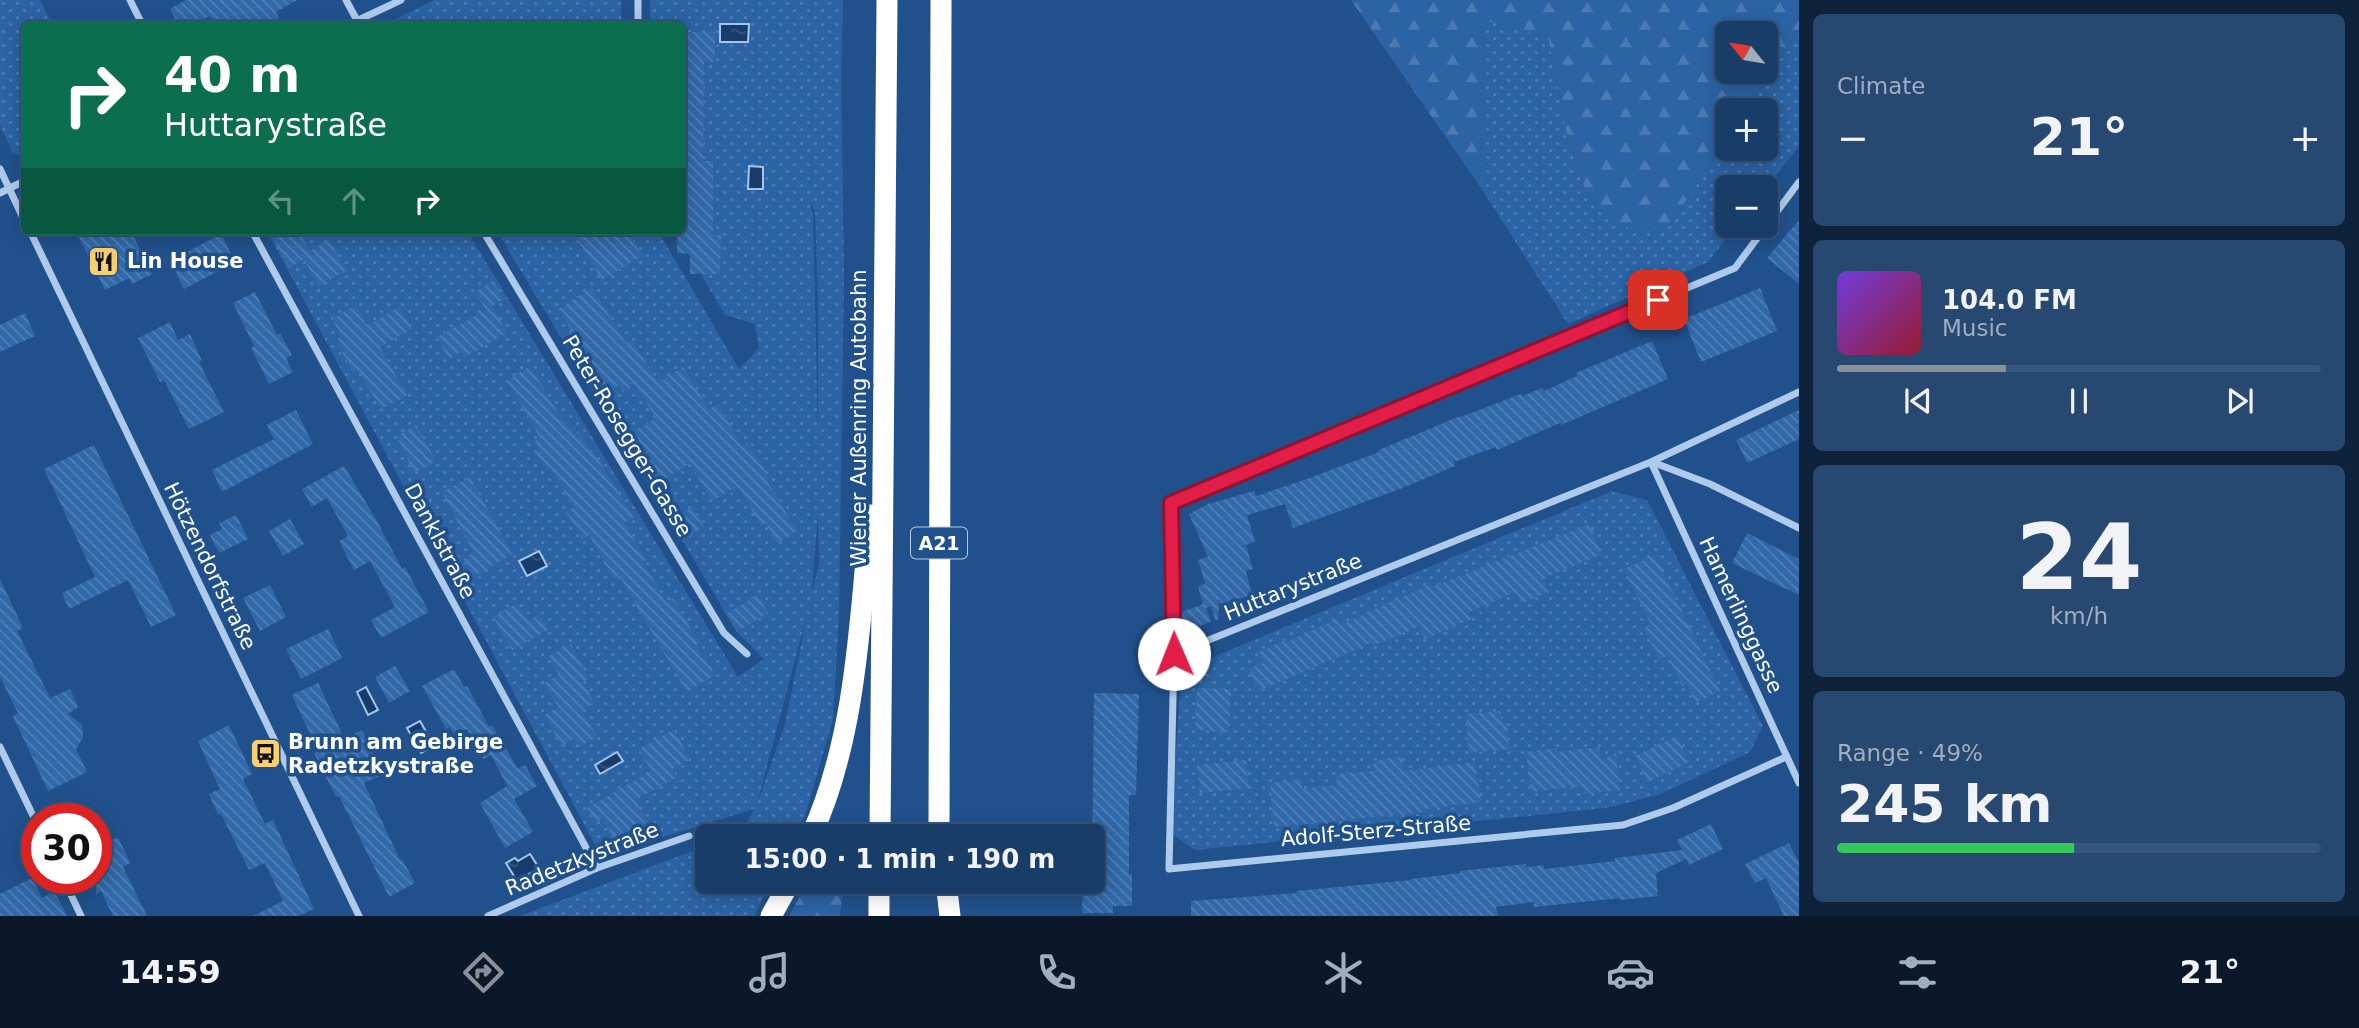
<!DOCTYPE html>
<meta charset="utf-8">
<style>
:root{--surface:#193d69;--page:#264871;--text:#f1f3f6;--muted:#9faec0;--line:#37567d;--accent:#8c9099}
body{margin:0;font-family:"DejaVu Sans",sans-serif;background:var(--page);color:var(--text);height:100vh;display:flex;flex-direction:column;font-size:26px;white-space:nowrap}
*{box-sizing:border-box;margin:0}
p{font-size:23px;color:var(--muted)}
.icon{flex:none;width:38px;height:38px;fill:none;stroke:currentColor;stroke-width:2;stroke-linecap:round;stroke-linejoin:round}
.map{position:relative;flex:1;overflow:hidden}
.sheet{display:flex;flex-direction:column;gap:14px;padding:14px;background:#0e223a;width:560px}
.sheet>*{flex:none}
.top-card{position:absolute;left:21px;top:21px;width:665px;height:214px;border-radius:10px;box-shadow:0 4px 18px #0003,0 0 0 2px var(--line);background:#0b6e4f;color:#fff;overflow:hidden}
.needle{width:46px;rotate:300deg}
.buttons{position:absolute;left:1715px;top:21px;display:grid;gap:14px}
.buttons a{display:grid;place-items:center;width:63px;height:63px;border-radius:10px;background:var(--surface);box-shadow:0 4px 18px #0003,0 0 0 2px var(--line);font-size:35px}
.speed{position:absolute;left:21px;top:803px;display:flex;gap:14px;font-size:35px;font-weight:700;text-align:center}
.speed>*{display:grid;place-content:center;width:91px;height:91px;border-radius:50%;background:var(--surface);box-shadow:0 4px 18px #0003,0 0 0 2px var(--line);line-height:1}
.speed .limit{border:10px solid #d22;background:#fff;color:#111}
.pin{position:absolute;display:grid;place-items:center;width:60px;height:60px;color:#fff;margin:-30px;border-radius:14px;box-shadow:0 4px 10px #0006}
.me{position:absolute;width:77px;margin:-38px;rotate:359deg;stroke-linejoin:round;filter:drop-shadow(0 0 5px #0008)}
.turn{display:flex;align-items:center;gap:24px;height:147px;padding:0 28px;font-size:32px}
.turn .icon{width:91px;height:91px;stroke-width:2.5}
.turn b{display:block;font-size:49px;line-height:60px}
.lanes{display:flex;align-items:center;height:66px;padding:0 28px;background:#0003;justify-content:center;gap:35px;direction:ltr}
.lanes .off{opacity:.35}
.big{font-size:52px;font-weight:600;line-height:1.1}
.sheet .tile{flex:1;display:flex;flex-direction:column;justify-content:center;gap:10px;min-width:0;padding:0 24px;border-radius:10px;background:var(--page)}
.sheet .dial{align-items:center;gap:0}
.dial b{font-size:91px;line-height:1}
.song{display:flex;align-items:center;gap:21px}
.cover{width:84px;height:84px;border-radius:10px;background:linear-gradient(135deg,hsl(260 70% 55%),hsl(350 70% 35%))}
.played{height:7px;border-radius:4px;background:linear-gradient(90deg,var(--accent) 35%,var(--line) 35%)}
.keys{display:flex;justify-content:space-around;direction:ltr}
.heat{display:flex;justify-content:space-between;align-items:center;font-size:38px;direction:ltr}
.charge{height:10px;border-radius:5px;background:linear-gradient(90deg,#34c759 49%,var(--line) 0)}
.trip{position:absolute;left:695px;top:824px;width:410px;height:70px;border-radius:10px;background:var(--surface);box-shadow:0 4px 18px #0003,0 0 0 2px var(--line);font-weight:600;line-height:70px;text-align:center}
.tabs{display:flex;height:112px;justify-content:space-around;align-items:center;background:#0a182a;color:var(--muted)}
.tabs .icon{width:49px;height:49px}
.tabs .active{color:var(--accent)}
.tabs b{font-size:32px;color:var(--text)}
main{display:flex;flex:1;min-height:0}
.map>svg:first-child{display:block}
</style>
<main>
<div class="map">
<svg width="1799" height="916" viewBox="0 0 1799 916">
<defs>
<pattern id="grass-dots" width="8" height="8" patternUnits="userSpaceOnUse" patternTransform="scale(1.75)"><rect width="8" height="8" fill="#2b63a4"/><path d="M2 2h.1M6 6h.1" fill="none" stroke="#4b7ab2" stroke-width="1.8" stroke-linecap="round"/></pattern>
<pattern id="forest-firs" width="22" height="20" patternUnits="userSpaceOnUse" patternTransform="scale(1.75)"><rect width="22" height="20" fill="#2b63a4"/><path d="M5 1l3.5 6h-7zM16 11l3.5 6h-7z" fill="#4b7ab2"/></pattern>
<pattern id="water-ripples" width="26" height="14" patternUnits="userSpaceOnUse" patternTransform="scale(1.75)"><rect width="26" height="14" fill="#173c6b"/><path d="M2 4q2-2 4 0t4 0M15 11q2-2 4 0t4 0" fill="none" stroke="#3a5981"/></pattern>
<pattern id="building-back-hatch" width="6" height="6" patternUnits="userSpaceOnUse" patternTransform="scale(1.75)"><rect width="6" height="6" fill="#3168a9"/><path d="M-1 5l2 2M0 0l6 6M5-1l2 2" fill="none" stroke="#507fb6"/></pattern>
</defs>
<rect width="100%" height="100%" fill="#21518c"/>
<g fill="url(#grass-dots)" fill-rule="evenodd">
<path d="M 0,0 L 40,0 L 52,24 L 24,24 L 24,157 L 13,153 L 0,125 Z"/>
<path d="M 435,0 L 621,0 L 622,24 L 386,24 Z"/>
<path d="M 650,0 L 843,0 L 841,76 L 844,274 L 839,614 L 833,719 L 805,816 L 794,836 L 740,836 L 754,809 L 601,856 L 267,231 L 467,231 L 738,677 L 764,659 L 737,632 L 497,231 L 658,231 L 739,369 L 759,348 L 755,324 L 725,315 L 675,231 L 682,231 L 682,24 L 650,24 ZM 809,200 L 815,212 L 818,300 L 818,434 L 813,214 ZM 818,513 L 819,563 L 813,589 L 812,589 ZM 807,615 L 785,724 L 757,804 Z"/>
<path d="M 1483,19 L 1548,37 L 1567,135 L 1587,195 L 1670,225 L 1727,138 L 1727,149 L 1766,149 L 1766,110 L 1746,110 L 1799,29 L 1799,146 L 1766,188 L 1727,187 L 1727,226 L 1736,226 L 1708,262 L 1568,324 L 1481,188 Z"/>
<path d="M 1612,491 L 1647,500 L 1763,726 L 1750,752 L 1661,794 L 1606,808 L 1195,850 L 1170,833 L 1182,670 Z"/>
<path d="M 706,846 L 707,882 L 771,882 L 754,916 L 520,916 Z"/>
</g>
<g fill="url(#forest-firs)" fill-rule="evenodd">
<path d="M 1351,0 L 1799,0 L 1799,29 L 1746,110 L 1727,110 L 1727,138 L 1670,225 L 1634,233 L 1587,195 L 1567,135 L 1548,37 L 1483,20 L 1481,188 ZM 1727,33 L 1766,33 L 1766,72 L 1727,72 Z"/>
<path d="M 808,882 L 844,882 L 840,916 L 789,916 Z"/>
</g>
<g fill="url(#water-ripples)" stroke="#a3c6ec" stroke-width="2">
<path d="M 720,24 L 749,24 L 748,42 L 720,42 Z"/>
<path d="M 749,166 L 763,167 L 763,189 L 748,189 Z"/>
<path d="M 539,551 L 547,566 L 527,576 L 519,561 Z"/>
<path d="M 366,687 L 378,710 L 368,715 L 357,692 Z"/>
<path d="M 420,721 L 434,746 L 421,753 L 407,728 Z"/>
<path d="M 617,752 L 623,761 L 600,774 L 595,765 Z"/>
<path d="M 1047,826 L 1074,827 L 1074,836 L 1046,836 Z"/>
<path d="M 530,854 L 539,868 L 517,881 L 506,863 L 515,858 L 518,861 Z"/>
</g>
<g fill="url(#building-back-hatch)">
<path d="M 186,0 L 297,0 L 276,12 L 279,18 L 269,24 L 214,24 L 210,16 L 194,24 L 178,24 L 170,9 Z"/>
<path d="M 682,32 L 715,32 L 715,62 L 704,62 L 703,161 L 713,161 L 713,235 L 721,235 L 720,274 L 690,274 L 690,254 L 677,253 L 677,234 L 682,234 Z"/>
<path d="M 1799,220 L 1799,284 L 1767,258 Z"/>
<path d="M 76,231 L 131,231 L 152,274 L 132,284 L 129,278 L 105,290 Z"/>
<path d="M 290,231 L 298,231 L 310,251 L 329,240 L 346,270 L 319,286 L 304,259 L 289,268 L 274,240 Z"/>
<path d="M 572,231 L 628,231 L 642,256 L 602,280 Z"/>
<path d="M 221,234 L 235,262 L 184,289 L 170,261 Z"/>
<path d="M 493,281 L 504,299 L 492,306 L 507,333 L 464,358 L 461,352 L 449,359 L 437,337 L 486,310 L 475,292 Z"/>
<path d="M 592,288 L 626,343 L 632,340 L 658,383 L 683,367 L 709,409 L 718,404 L 742,446 L 747,443 L 751,451 L 753,450 L 769,477 L 766,479 L 797,531 L 777,543 L 766,523 L 761,526 L 738,486 L 712,501 L 690,463 L 658,483 L 629,434 L 656,418 L 635,385 L 623,392 L 619,385 L 605,394 L 589,366 L 592,364 L 558,309 Z"/>
<path d="M 1760,288 L 1777,331 L 1701,362 L 1684,319 Z"/>
<path d="M 255,292 L 277,335 L 280,333 L 292,355 L 286,358 L 293,372 L 269,384 L 251,348 L 254,346 L 233,303 Z"/>
<path d="M 356,305 L 367,326 L 399,307 L 412,329 L 380,347 L 407,396 L 381,409 L 359,371 L 354,374 L 337,343 L 343,340 L 332,319 Z"/>
<path d="M 25,313 L 35,336 L 0,352 L 0,325 Z"/>
<path d="M 170,322 L 178,340 L 190,334 L 202,361 L 199,362 L 224,412 L 189,429 L 164,380 L 160,382 L 138,338 Z"/>
<path d="M 1652,341 L 1668,379 L 1561,425 L 1560,423 L 1497,450 L 1496,447 L 1454,462 L 1455,466 L 1400,489 L 1293,528 L 1285,504 L 1247,515 L 1255,542 L 1246,545 L 1253,569 L 1246,571 L 1252,595 L 1221,604 L 1219,599 L 1218,620 L 1215,620 L 1211,606 L 1206,608 L 1211,621 L 1185,633 L 1180,624 L 1179,613 L 1203,604 L 1198,586 L 1205,584 L 1198,560 L 1208,557 L 1189,514 L 1208,504 L 1254,491 L 1256,496 L 1304,480 L 1379,452 L 1379,450 L 1460,416 L 1461,417 L 1521,394 L 1523,396 L 1542,388 L 1544,391 L 1577,376 L 1576,373 Z"/>
<path d="M 530,366 L 564,423 L 566,422 L 574,434 L 578,431 L 591,452 L 593,451 L 634,517 L 624,523 L 646,560 L 643,562 L 666,602 L 673,598 L 699,643 L 696,645 L 715,675 L 687,692 L 619,576 L 614,579 L 589,535 L 582,539 L 566,512 L 574,507 L 551,469 L 547,471 L 535,451 L 539,448 L 535,441 L 540,438 L 507,380 Z"/>
<path d="M 296,410 L 313,444 L 222,492 L 212,470 L 274,439 L 267,425 Z"/>
<path d="M 1799,410 L 1799,439 L 1747,463 L 1736,440 Z"/>
<path d="M 416,425 L 436,461 L 414,473 L 397,436 Z"/>
<path d="M 94,445 L 176,615 L 151,627 L 128,580 L 69,609 L 62,593 L 95,577 L 44,469 Z"/>
<path d="M 344,466 L 377,521 L 402,569 L 405,567 L 429,612 L 381,638 L 371,620 L 395,607 L 370,561 L 354,570 L 339,541 L 348,536 L 327,498 L 312,507 L 302,489 Z"/>
<path d="M 470,477 L 512,554 L 473,577 L 463,559 L 474,553 L 442,492 Z"/>
<path d="M 692,507 L 704,527 L 683,540 L 671,520 Z"/>
<path d="M 236,515 L 248,539 L 219,553 L 210,535 L 222,529 L 219,523 Z"/>
<path d="M 290,519 L 304,544 L 283,556 L 269,531 Z"/>
<path d="M 1590,524 L 1601,555 L 1543,578 L 1549,592 L 1521,604 L 1516,592 L 1469,612 L 1472,619 L 1425,639 L 1419,627 L 1372,646 L 1371,643 L 1259,691 L 1249,669 L 1263,663 L 1258,652 L 1288,639 L 1289,641 L 1337,619 L 1340,625 L 1431,584 L 1432,587 Z"/>
<path d="M 1747,533 L 1799,559 L 1799,595 L 1732,563 Z"/>
<path d="M 1655,555 L 1720,691 L 1696,703 L 1687,684 L 1682,686 L 1667,656 L 1659,660 L 1644,628 L 1651,625 L 1624,569 Z"/>
<path d="M 0,579 L 23,628 L 17,631 L 50,698 L 70,689 L 78,707 L 68,714 L 82,725 L 83,738 L 76,749 L 87,772 L 48,791 L 13,716 L 18,713 L 0,677 Z"/>
<path d="M 270,585 L 286,617 L 260,631 L 243,598 Z"/>
<path d="M 758,595 L 768,613 L 737,632 L 726,614 Z"/>
<path d="M 518,603 L 528,621 L 540,614 L 548,630 L 512,650 L 493,617 Z"/>
<path d="M 328,629 L 342,658 L 301,679 L 286,649 Z"/>
<path d="M 571,644 L 589,679 L 583,682 L 594,703 L 582,710 L 597,737 L 579,747 L 574,739 L 561,746 L 545,715 L 558,707 L 544,683 L 559,676 L 549,656 Z"/>
<path d="M 395,666 L 410,691 L 389,703 L 375,677 Z"/>
<path d="M 454,669 L 464,687 L 467,686 L 489,727 L 492,725 L 518,769 L 525,765 L 537,786 L 514,799 L 491,755 L 484,759 L 467,729 L 455,736 L 450,727 L 446,729 L 422,686 Z"/>
<path d="M 318,683 L 344,738 L 362,730 L 384,774 L 364,783 L 400,860 L 402,859 L 415,883 L 389,897 L 339,796 L 336,797 L 314,753 L 318,751 L 292,695 Z"/>
<path d="M 1197,688 L 1231,689 L 1229,732 L 1195,730 Z"/>
<path d="M 1094,693 L 1139,694 L 1136,795 L 1129,795 L 1129,874 L 1132,874 L 1132,906 L 1113,906 L 1113,913 L 1082,913 L 1083,882 L 1092,882 Z"/>
<path d="M 1500,711 L 1502,723 L 1507,723 L 1509,749 L 1469,753 L 1466,714 Z"/>
<path d="M 229,725 L 252,774 L 243,779 L 265,824 L 273,820 L 314,909 L 298,916 L 253,916 L 283,901 L 265,863 L 249,870 L 221,814 L 218,815 L 209,794 L 220,789 L 198,741 Z"/>
<path d="M 674,729 L 690,759 L 673,769 L 677,777 L 635,800 L 648,822 L 615,840 L 603,819 L 595,822 L 587,808 L 651,771 L 639,749 Z"/>
<path d="M 1677,736 L 1689,762 L 1648,782 L 1635,756 Z"/>
<path d="M 1599,747 L 1601,761 L 1616,753 L 1620,790 L 1583,794 L 1582,786 L 1531,792 L 1526,752 L 1557,748 L 1557,752 Z"/>
<path d="M 1402,757 L 1403,771 L 1475,762 L 1481,802 L 1426,809 L 1426,812 L 1274,827 L 1270,783 L 1302,780 L 1302,789 L 1337,785 L 1336,774 L 1374,771 L 1373,761 Z"/>
<path d="M 1246,760 L 1249,788 L 1200,793 L 1197,765 Z"/>
<path d="M 507,786 L 533,832 L 505,848 L 480,803 Z"/>
<path d="M 1711,824 L 1723,849 L 1689,865 L 1686,859 L 1656,873 L 1658,896 L 1620,900 L 1620,898 L 1534,907 L 1534,902 L 1496,907 L 1498,916 L 1191,916 L 1191,901 L 1297,893 L 1297,891 L 1411,880 L 1411,879 L 1460,873 L 1460,871 L 1526,864 L 1526,867 L 1544,865 L 1544,869 L 1615,861 L 1615,858 L 1682,850 L 1677,840 Z"/>
<path d="M 118,837 L 130,863 L 123,867 L 147,916 L 113,916 L 101,891 L 96,894 L 96,848 Z"/>
<path d="M 1789,843 L 1799,863 L 1799,916 L 1784,916 L 1766,878 L 1755,883 L 1745,864 Z"/>
<path d="M 32,878 L 42,898 L 54,891 L 67,916 L 0,916 L 0,894 Z"/>
</g>
<g fill="none" stroke-linecap="round" stroke-linejoin="round">
<g stroke="#afcbeb" stroke-width="7">
<path d="M 130,0 L 142,24"/>
<path d="M 346,0 L 359,24"/>
<path d="M 350,24 L 401,0"/>
<path d="M 638,24 L 638,0"/>
<path d="M 0,169 L 24,220"/>
<path d="M 0,193 L 24,181"/>
<path d="M 30,231 L 359,916"/>
<path d="M 252,231 L 597,868"/>
<path d="M 483,231 L 724,633 L 747,654"/>
<path d="M 1651,462 L 1799,783"/>
<path d="M 1652,462 L 1710,484 L 1799,528"/>
<path d="M 1174,654 L 1651,462 L 1799,392"/>
<path d="M 0,747 L 37,824"/>
<path d="M 1786,757 L 1673,808 L 1623,825 L 1169,869 L 1174,654 L 1171,503 L 1735,268 L 1799,182"/>
<path d="M 63,878 L 81,916"/>
<path d="M 488,916 L 597,868 L 689,836"/>
</g>
<g stroke="#fff" stroke-width="21">
<path d="M 811,836 C 856,739 860,620 870,515"/>
<path d="M 880,836 L 887,0"/>
<path d="M 939,836 L 941,0"/>
<path d="M 946,882 L 950,916"/>
<path d="M 771,916 L 790,882"/>
<path d="M 879,916 L 879,882"/>
</g>
</g>
<g fill="none" stroke-linecap="round" stroke-linejoin="round">
<defs>
<path id="route" d="M 1174,654 L 1171,503 L 1658,300"/>
</defs>
<use href="#route" stroke="#92132f" stroke-width="18"/>
<use href="#route" stroke="#e11d48" stroke-width="12"/>
</g>
<defs>
<symbol id="restaurant-square" viewBox="-11 -11 22 22"><rect x="-9" y="-9" width="18" height="18" rx="4" fill="#f7cf71" stroke="#21518c"/><path d="M-5-6h1v4h1v-4h1v4h1v-4h1v5L-1.5 .5V6h-2V.5L-5-1ZM5-6V6H3V1.5H1.5Q1.5-4 5-6Z" fill="#111"/></symbol>
<symbol id="bus-square" viewBox="-11 -11 22 22"><rect x="-9" y="-9" width="18" height="18" rx="4" fill="#f7cf71" stroke="#21518c"/><path d="M-5-6H5V4H4V6H2V4H-2V6H-4V4H-5ZM-3.5-4V0h7V-4ZM-3.5 1.2v1.5H-2V1.2ZM2 1.2v1.5H3.5V1.2Z" fill="#111"/></symbol>
</defs>
<g fill-rule="evenodd">
<use href="#restaurant-square" x="86" y="244" width="35" height="35"/>
<use href="#bus-square" x="248" y="736" width="35" height="35"/>
</g>
<g text-anchor="middle" dominant-baseline="central" stroke-width="7" stroke-linejoin="round" paint-order="stroke">
<rect fill="#21518c" stroke="#bccbdc" stroke-width="2" x="911" y="527.5" width="56" height="31" rx="5"/>
<g font-size="19" font-weight="bold" fill="#fff">
<text x="939" y="543">A21</text>
</g>
<g font-size="21" font-weight="bold" fill="#fff" stroke="#21518c" text-anchor="start">
<text x="127" y="261">Lin House</text>
<text x="288" y="742">Brunn am Gebirge<tspan x="288" dy="24">Radetzkystraße</tspan></text>
</g>
<g font-size="21" fill="#fff" stroke="#21518c">
<text transform="translate(859 418) rotate(-90)">Wiener Außenring Autobahn</text>
<text transform="translate(627 436) rotate(59)">Peter-Rosegger-Gasse</text>
<text transform="translate(440 541) rotate(62)">Danklstraße</text>
<text transform="translate(210 566) rotate(64)">Hötzendorfstraße</text>
<text transform="translate(1293 587) rotate(-22)">Huttarystraße</text>
<text transform="translate(1741 615) rotate(65)">Hamerlinggasse</text>
<text transform="translate(1376 831) rotate(-5)">Adolf-Sterz-Straße</text>
<text transform="translate(582 859) rotate(-22)">Radetzkystraße</text>
</g>
</g>
</svg>
<div class="buttons">
<a><svg class="needle" viewBox="-14 -14 28 28"><path d="M0-13l5 13h-10z" fill="#e53935"/><path d="M0 13l5-13h-10z" fill="#9faec0"/></svg></a>
<a>+</a>
<a>−</a>
</div>
<div class="speed"><div class="limit">30</div></div>
<div class="pin" style="left:1658px;top:300px;background:#d93025"><svg class="icon" aria-label="arrive" viewBox="0 0 24 24"><path d="M6 21V4h12l-3 4 3 4H6"/></svg></div>
<svg class="me" style="left:1174px;top:654px" viewBox="-20 -20 40 40"><circle r="19" fill="#fff"/><path d="M0-13L10 11 0 6-10 11z" fill="#e11d48"/></svg>
<div class="trip">15:00 · 1 min · 190 m</div>
<div class="top-card">
<div class="turn"><svg class="icon" aria-label="right" viewBox="0 0 24 24"><path d="M7 20v-9h11M14 6l5 5-5 5"/></svg><div><b>40 m</b>Huttarystraße</div></div>
<div class="lanes"><svg class="icon off" aria-label="left" viewBox="0 0 24 24"><path d="M17 20v-9H6M10 6l-5 5 5 5"/></svg><svg class="icon off" aria-label="ahead" viewBox="0 0 24 24"><path d="M12 20V5M6 11l6-6 6 6"/></svg><svg class="icon" aria-label="right" viewBox="0 0 24 24"><path d="M7 20v-9h11M14 6l5 5-5 5"/></svg></div>
</div>
</div>
<section class="sheet">
<div class="tile"><p>Climate</p>
<div class="heat"><a>−</a><b class="big">21°</b><a>+</a></div>
</div>
<div class="tile">
<div class="song"><i class="cover"></i><div><b>104.0 FM</b><p>Music</p></div></div>
<div class="played"></div>
<div class="keys"><svg class="icon" aria-label="previous" viewBox="0 0 24 24"><path d="M18 5L8 12l10 7zM5 5v14"/></svg><svg class="icon" aria-label="pause" viewBox="0 0 24 24"><path d="M8 5v14M16 5v14"/></svg><svg class="icon" aria-label="next" viewBox="0 0 24 24"><path d="M6 5l10 7-10 7zM19 5v14"/></svg></div>
</div>
<div class="tile dial"><b>24</b><p>km/h</p></div>
<div class="tile"><p>Range · 49%</p><b class="big">245 km</b><div class="charge"></div></div>
</section>
</main>
<nav class="tabs">
<b>14:59</b>
<svg class="icon active" aria-label="directions" viewBox="0 0 24 24"><path d="M12 3l9 9-9 9-9-9zM9 14v-3h6M13 9l2 2-2 2"/></svg>
<svg class="icon" aria-label="music" viewBox="0 0 24 24"><path d="M9 18V5l10-2v13"/><circle cx="6" cy="18" r="3"/><circle cx="16" cy="16" r="3"/></svg>
<svg class="icon" aria-label="phone" viewBox="0 0 24 24"><path d="M5 4h4l2 5-3 2q2 4 5 5l2-3 5 2v4C11 20 4 13 5 4z"/></svg>
<svg class="icon" aria-label="climate" viewBox="0 0 24 24"><path d="M12 3v18M4 7l16 10M4 17L20 7"/></svg>
<svg class="icon" aria-label="car" viewBox="0 0 24 24"><path d="M5 17H2v-5l4-1 3-4h7l3 4 3 1v5h-3M9 17h6M6 11h13"/><circle cx="7" cy="17" r="2"/><circle cx="17" cy="17" r="2"/></svg>
<svg class="icon" aria-label="filters" viewBox="0 0 24 24"><path d="M4 7h16M4 17h16"/><circle cx="9" cy="7" r="2"/><circle cx="15" cy="17" r="2"/></svg>
<b>21°</b>
</nav>
